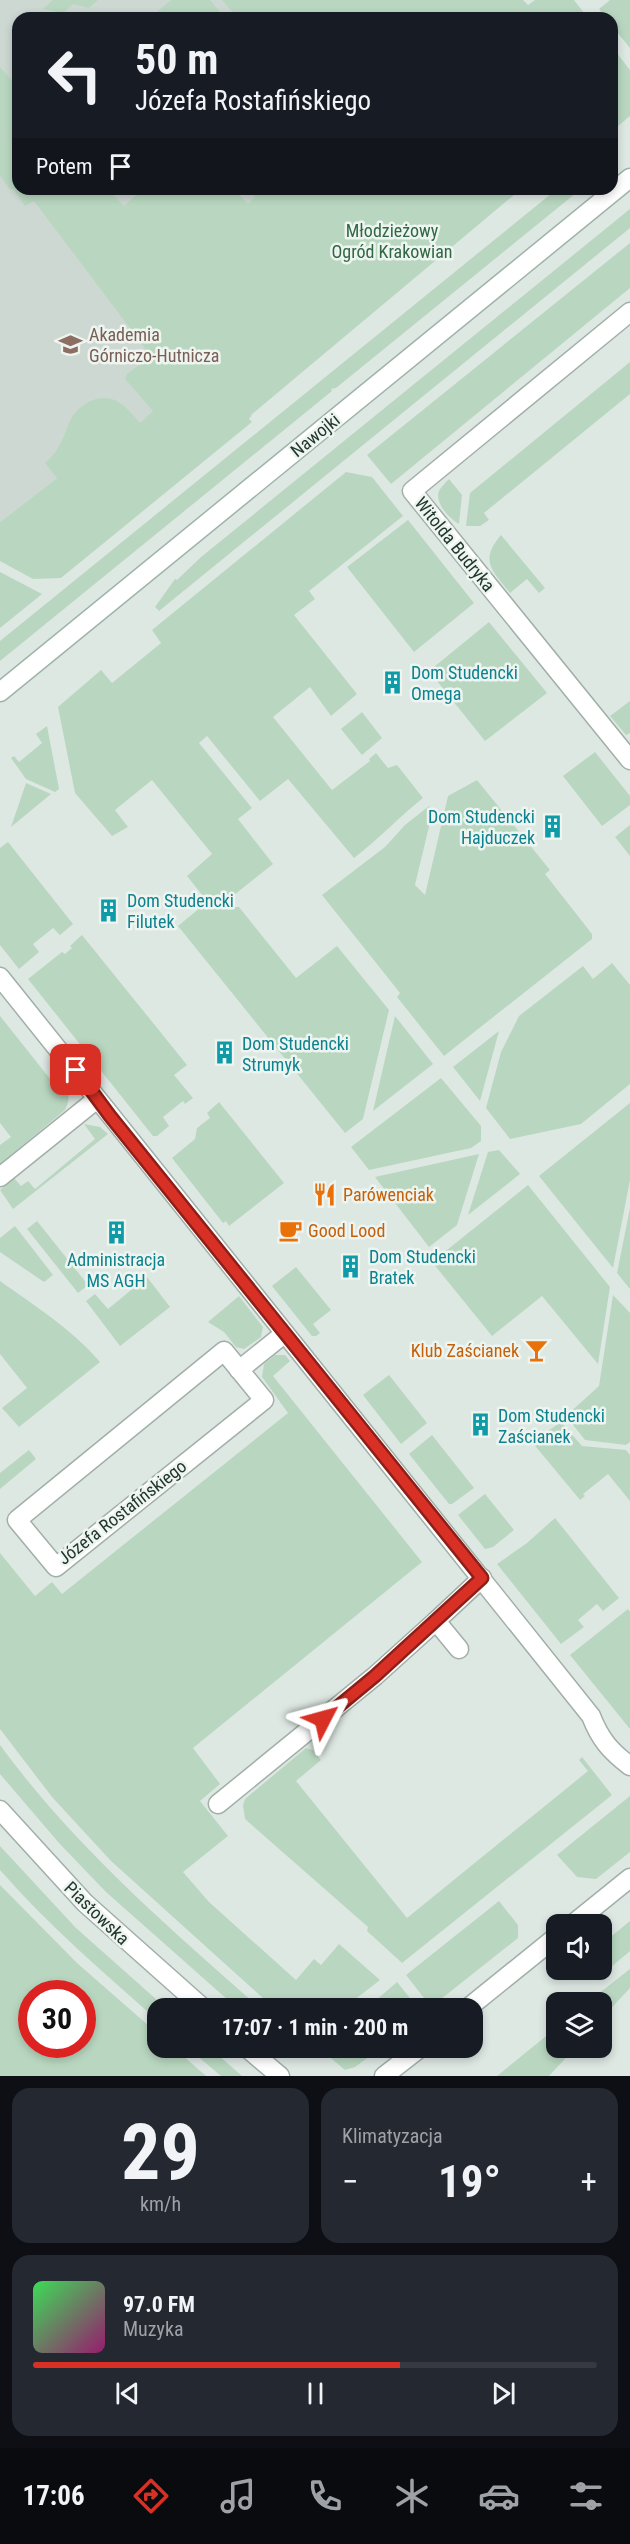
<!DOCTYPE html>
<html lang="pl">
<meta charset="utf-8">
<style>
:root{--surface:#171b24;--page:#242831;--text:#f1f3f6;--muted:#9ea1a6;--line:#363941;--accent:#d93025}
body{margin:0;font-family:"Roboto Condensed",sans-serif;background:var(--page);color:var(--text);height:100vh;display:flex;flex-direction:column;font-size:22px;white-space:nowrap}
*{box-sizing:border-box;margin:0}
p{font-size:20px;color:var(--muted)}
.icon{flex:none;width:33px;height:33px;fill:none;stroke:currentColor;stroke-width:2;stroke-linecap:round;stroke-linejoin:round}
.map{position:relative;height:2076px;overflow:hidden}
.details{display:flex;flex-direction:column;gap:12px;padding:12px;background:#0d0f14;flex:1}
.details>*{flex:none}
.top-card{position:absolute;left:12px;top:12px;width:606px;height:183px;border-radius:18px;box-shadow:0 3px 9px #0003;background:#171b24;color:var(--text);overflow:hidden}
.buttons{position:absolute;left:546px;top:1914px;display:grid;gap:12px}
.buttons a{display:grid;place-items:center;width:66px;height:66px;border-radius:12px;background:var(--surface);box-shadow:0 3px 9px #0003;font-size:30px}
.speed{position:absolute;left:18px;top:1980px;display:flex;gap:12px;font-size:30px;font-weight:700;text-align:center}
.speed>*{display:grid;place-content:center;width:78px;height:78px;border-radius:50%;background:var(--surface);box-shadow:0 3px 9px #0003;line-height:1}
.speed .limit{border:9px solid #d22;background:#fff;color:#111}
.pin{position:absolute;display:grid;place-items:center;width:51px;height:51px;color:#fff;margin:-26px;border-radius:12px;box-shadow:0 3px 9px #0006}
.me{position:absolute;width:66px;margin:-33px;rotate:51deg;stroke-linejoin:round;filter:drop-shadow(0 0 4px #0008)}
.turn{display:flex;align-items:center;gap:21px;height:126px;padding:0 24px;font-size:27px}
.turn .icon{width:78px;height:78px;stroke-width:2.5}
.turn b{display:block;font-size:42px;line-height:51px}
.then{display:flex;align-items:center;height:57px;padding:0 24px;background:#0003;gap:12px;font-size:22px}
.big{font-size:45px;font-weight:700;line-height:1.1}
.details .tile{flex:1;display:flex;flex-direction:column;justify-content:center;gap:9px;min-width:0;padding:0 21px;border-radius:18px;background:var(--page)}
.details .dial{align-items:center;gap:0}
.dial b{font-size:78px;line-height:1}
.song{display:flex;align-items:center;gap:18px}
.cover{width:72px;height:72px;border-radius:9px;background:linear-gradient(135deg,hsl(130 70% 55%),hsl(320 70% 35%))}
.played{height:6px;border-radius:3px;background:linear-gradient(90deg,var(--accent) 65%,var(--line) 65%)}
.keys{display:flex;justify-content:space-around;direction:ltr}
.heat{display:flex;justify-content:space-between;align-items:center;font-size:33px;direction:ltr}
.details .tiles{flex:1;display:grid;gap:12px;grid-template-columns:1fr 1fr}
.tile:last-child{grid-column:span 2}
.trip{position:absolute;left:147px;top:1998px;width:336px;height:60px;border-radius:18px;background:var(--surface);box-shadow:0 3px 9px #0003;font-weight:700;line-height:60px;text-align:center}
.tab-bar{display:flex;height:96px;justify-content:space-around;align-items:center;background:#090b0e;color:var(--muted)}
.tab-bar .icon{width:42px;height:42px}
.tab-bar .selected{color:var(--accent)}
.tab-bar b{font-size:27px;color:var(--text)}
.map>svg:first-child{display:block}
</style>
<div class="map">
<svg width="630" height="2076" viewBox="0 0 630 2076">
<rect width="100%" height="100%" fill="#dee8e3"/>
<path fill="#cdd8d2" d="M 0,0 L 523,0 L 539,18 L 18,18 L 18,189 L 385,189 L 198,346 L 252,416 L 217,445 L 140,431 L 53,472 L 57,478 L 0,522 Z"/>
<g fill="#b9d7c0" fill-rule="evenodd">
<path d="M 53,0 L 98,0 L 89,8 L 73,4 L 63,13 L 43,9 Z"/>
<path d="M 171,0 L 210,0 L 225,18 L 150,18 Z"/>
<path d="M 222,0 L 523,0 L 528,5 L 535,0 L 574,0 L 588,18 L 238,18 Z"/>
<path d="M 610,0 L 630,0 L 630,48 L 612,26 L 612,18 L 606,18 L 599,9 Z"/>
<path d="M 612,47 L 630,70 L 630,116 L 612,131 Z"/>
<path d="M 0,67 L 18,87 L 18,189 L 108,189 L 124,206 L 143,189 L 234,189 L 248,204 L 255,197 L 247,189 L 521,189 L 251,415 L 249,419 L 252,422 L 61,578 L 33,579 L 0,561 L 0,522 L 57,478 L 45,463 C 59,451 63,439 69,423 C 77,404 102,390 120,403 C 128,408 134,417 140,423 L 153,411 L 125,379 L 127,374 L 151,356 L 34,201 L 25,206 L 13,189 L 11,190 L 0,176 Z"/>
<path d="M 557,189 L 581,189 L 336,388 L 331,389 L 332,391 L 0,661 L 0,641 Z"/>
<path d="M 630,209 L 630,228 L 159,611 L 155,607 L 175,579 L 177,580 L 201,557 Z"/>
<path d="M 630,243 L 630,288 L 391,484 L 367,455 Z"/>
<path d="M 630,362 L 630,394 L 484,513 L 489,520 L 480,526 L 466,526 L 470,493 Z"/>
<path d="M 346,472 L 372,477 L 403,516 L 309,591 L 315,599 L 294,615 L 357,694 L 331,716 L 310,687 L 273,717 L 332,790 L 370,761 L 369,759 L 376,753 L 388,768 L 397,765 L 423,798 C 399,817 379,839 354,858 L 288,779 L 260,801 L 207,736 L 199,743 L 252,808 L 238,819 L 273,864 L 234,895 L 203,896 L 187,876 L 212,854 L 152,780 L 115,810 L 128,827 L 112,836 L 75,793 L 58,707 L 101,670 L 112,683 L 161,643 L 152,630 Z"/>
<path d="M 449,479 L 462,495 L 459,524 C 450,519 434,503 439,491 C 441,487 446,482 449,479 Z"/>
<path d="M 408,520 L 474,603 L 414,652 L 347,567 Z"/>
<path d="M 501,535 L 545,588 L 539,593 L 527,579 L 510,593 C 492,570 479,561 501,535 Z"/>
<path d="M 0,572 L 42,594 L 0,628 Z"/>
<path d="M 489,622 L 547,693 L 485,741 L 429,671 Z"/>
<path d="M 630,701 L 630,733 L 626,735 L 610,716 Z"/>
<path d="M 362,712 L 382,738 L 362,755 L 341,729 Z"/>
<path d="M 47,726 L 59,789 L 55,792 L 26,779 L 11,758 L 14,756 L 19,762 L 42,743 L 36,734 Z"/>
<path d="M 595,752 L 630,796 L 630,805 L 602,826 L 563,776 Z"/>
<path d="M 477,780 L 550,870 L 545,874 L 592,934 L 592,939 L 444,1056 L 397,997 L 400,993 L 322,895 L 385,847 L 405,825 L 429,806 L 433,810 L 415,885 L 425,895 L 448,796 Z"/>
<path d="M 26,783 L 51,794 L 11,827 Z"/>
<path d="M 630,825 L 630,856 L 615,837 Z"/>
<path d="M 8,842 L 73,924 L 60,935 L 53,928 L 33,944 L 39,952 L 19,969 L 0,945 L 0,848 Z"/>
<path d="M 201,907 L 239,907 L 296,978 L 337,946 L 389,1010 L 363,1119 L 345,1133 L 178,926 Z"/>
<path d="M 82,935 L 187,1065 L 174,1075 L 193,1098 L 185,1104 L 183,1101 L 163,1117 L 169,1126 L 157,1136 L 153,1136 L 28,979 L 62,952 L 65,954 L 72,948 L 70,946 Z"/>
<path d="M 612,963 L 630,985 L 630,1084 L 581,1124 L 510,1139 L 486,1108 L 501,1052 L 519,1016 L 583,966 L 593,979 Z"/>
<path d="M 0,1016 L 51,1080 L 59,1074 C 68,1085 72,1097 65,1110 L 0,1164 L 0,1145 L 11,1137 L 0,1123 Z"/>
<path d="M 395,1016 L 433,1064 L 373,1111 Z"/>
<path d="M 499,1031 L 480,1101 L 453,1067 Z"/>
<path d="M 441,1078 L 481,1126 L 481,1141 L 471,1148 L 369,1170 L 351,1147 Z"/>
<path d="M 219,1102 L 284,1183 L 229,1226 L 226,1221 L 223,1223 L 172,1158 L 195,1139 L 197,1128 L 210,1118 L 207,1113 Z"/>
<path d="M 630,1103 L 630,1180 L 613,1268 L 539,1176 Z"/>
<path d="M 84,1124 L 100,1127 L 108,1134 L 13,1209 L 0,1190 L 14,1178 L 21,1186 L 28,1181 L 35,1189 L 95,1139 Z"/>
<path d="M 499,1150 L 520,1174 L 468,1215 L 488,1152 Z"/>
<path d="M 479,1154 L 457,1225 L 429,1247 L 375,1177 Z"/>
<path d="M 528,1185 L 610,1287 L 598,1364 L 542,1296 L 492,1336 L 432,1262 Z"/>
<path d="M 630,1208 L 630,1289 L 617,1273 Z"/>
<path d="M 37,1221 L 88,1285 L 78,1293 L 27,1229 Z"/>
<path d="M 15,1226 L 53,1275 L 44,1282 L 0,1252 L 0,1238 Z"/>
<path d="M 296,1267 L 331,1310 L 313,1324 L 320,1333 L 316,1336 L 312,1336 L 272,1286 Z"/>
<path d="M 147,1277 L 170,1307 L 120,1346 L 86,1301 L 95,1294 L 108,1309 Z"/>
<path d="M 0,1281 C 35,1306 72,1329 100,1362 L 19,1427 L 2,1408 L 27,1388 L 0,1354 Z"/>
<path d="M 613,1295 L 630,1313 L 630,1442 L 626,1445 L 585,1440 L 566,1416 L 599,1386 Z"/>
<path d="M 239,1296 L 263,1327 L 261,1337 L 244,1349 L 236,1347 L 224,1332 L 208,1322 Z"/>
<path d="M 275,1355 L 285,1355 L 290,1361 L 273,1376 L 422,1562 L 193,1748 L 220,1784 L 200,1801 L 228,1836 L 183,1872 L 209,1902 L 296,1980 L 314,1959 L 321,1965 L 339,1944 L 380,1980 L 344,2008 L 274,2008 L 111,1861 L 52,1797 L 0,1729 L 0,1553 L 35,1596 L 52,1582 L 62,1594 L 288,1413 L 262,1377 L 264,1364 Z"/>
<path d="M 389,1375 L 427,1423 L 401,1444 L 363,1395 Z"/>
<path d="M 561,1422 L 582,1446 L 626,1450 L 630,1455 L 630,1501 L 608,1474 L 583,1494 L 585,1496 L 580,1500 L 532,1442 Z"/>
<path d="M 432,1435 L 474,1488 L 452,1504 L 449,1504 L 409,1454 Z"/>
<path d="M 29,1450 L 36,1459 L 0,1489 L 0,1473 Z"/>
<path d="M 485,1494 L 514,1530 L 493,1547 L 485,1549 L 458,1515 Z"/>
<path d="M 555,1518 L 619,1598 L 603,1611 L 597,1604 L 578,1620 L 584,1627 L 561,1644 L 497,1564 L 527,1543 Z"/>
<path d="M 628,1609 L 630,1612 L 630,1729 L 570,1655 Z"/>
<path d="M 0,1745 C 75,1847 166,1925 260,2008 L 237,2008 L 106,1892 L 59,1843 L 0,1774 Z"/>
<path d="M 306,1748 L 313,1750 L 321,1760 L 296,1781 L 407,1918 L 588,1771 L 579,1760 L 582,1757 L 612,1795 L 402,1963 L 367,1931 L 368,1927 L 245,1819 L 243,1805 L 245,1799 Z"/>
<path d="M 630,1796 L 630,1852 L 596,1879 L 577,1877 L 557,1855 Z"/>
<path d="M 0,1846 L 76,1928 L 166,2008 L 158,2008 L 157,2020 C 103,1972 48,1925 0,1870 Z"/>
<path d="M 0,1885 L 77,1963 L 157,2033 L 158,2048 L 174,2048 L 206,2076 L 0,2076 ZM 32,1994 L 82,1994 L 82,2044 L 32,2044 Z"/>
<path d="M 499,1901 L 518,1925 L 518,1938 L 431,2007 L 406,1975 Z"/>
<path d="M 630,1921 L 630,1951 L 598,1978 L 592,1970 L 602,1970 L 602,1944 Z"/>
<path d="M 630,1969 L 630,1988 L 602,2018 L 602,2002 L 588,2002 Z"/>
<path d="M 397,1982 L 418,2008 L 367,2008 Z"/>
<path d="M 556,2028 L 556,2048 L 575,2048 L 549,2076 L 497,2076 Z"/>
<path d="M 188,2048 L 210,2048 L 242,2076 L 221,2076 Z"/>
<path d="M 319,2048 L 381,2048 L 355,2067 L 345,2070 Z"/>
</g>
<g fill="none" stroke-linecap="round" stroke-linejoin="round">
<defs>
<g id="minor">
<path d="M 630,312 L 412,491 L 630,760"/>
<path d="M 0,977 L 591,1716 C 600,1739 610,1751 630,1766"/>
<path d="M 0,1177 L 97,1099"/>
<path d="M 224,1351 L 264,1400 L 56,1567 L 17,1520 Z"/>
<path d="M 239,1370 L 284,1334"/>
<path d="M 459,1649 L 436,1621 L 482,1578"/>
<path d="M 218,1804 L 375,1676 L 436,1621"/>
<path d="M 573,1924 L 630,1878"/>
<path d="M 468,2008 L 556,1937"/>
<path d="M 384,2076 L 420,2048"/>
</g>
<g id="tertiary">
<path d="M 0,1810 L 85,1903 L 203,2008"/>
<path d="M 247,2048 L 280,2076"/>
</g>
<path id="secondary" d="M 0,692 L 630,178"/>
</defs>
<use href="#minor" stroke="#a2afa9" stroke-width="21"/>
<use href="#tertiary" stroke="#a2afa9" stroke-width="21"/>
<use href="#secondary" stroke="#9fb3aa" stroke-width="21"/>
<use href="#minor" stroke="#fff" stroke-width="18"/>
<use href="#tertiary" stroke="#fff" stroke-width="18"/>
<use href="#secondary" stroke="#fff" stroke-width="18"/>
</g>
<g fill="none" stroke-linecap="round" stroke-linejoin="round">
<defs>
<path id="route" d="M 76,1070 L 110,1116 L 482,1578 L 375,1676 L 323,1719"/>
</defs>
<use href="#route" stroke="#8d1f18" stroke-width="15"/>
<use href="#route" stroke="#d93025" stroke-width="10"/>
</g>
<defs>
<symbol id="university-bare" viewBox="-9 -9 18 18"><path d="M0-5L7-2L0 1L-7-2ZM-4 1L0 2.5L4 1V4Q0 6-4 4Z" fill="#8d6e63" stroke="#eef5f1" stroke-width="2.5" paint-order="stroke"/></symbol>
<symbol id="building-bare" viewBox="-9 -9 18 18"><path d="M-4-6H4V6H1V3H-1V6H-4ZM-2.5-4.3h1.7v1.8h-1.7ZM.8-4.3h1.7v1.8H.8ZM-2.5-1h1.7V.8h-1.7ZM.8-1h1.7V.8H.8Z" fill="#0f9aa8" stroke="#eef5f1" stroke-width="2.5" paint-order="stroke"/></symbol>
<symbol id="restaurant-bare" viewBox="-9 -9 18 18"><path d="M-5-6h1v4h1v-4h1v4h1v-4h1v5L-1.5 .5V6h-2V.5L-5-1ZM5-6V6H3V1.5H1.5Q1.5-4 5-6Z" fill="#e8710a" stroke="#eef5f1" stroke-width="2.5" paint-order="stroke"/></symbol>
<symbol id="cafe-bare" viewBox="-9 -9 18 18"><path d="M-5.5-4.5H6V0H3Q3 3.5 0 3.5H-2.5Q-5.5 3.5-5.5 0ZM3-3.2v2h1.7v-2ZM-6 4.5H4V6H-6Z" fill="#e8710a" stroke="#eef5f1" stroke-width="2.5" paint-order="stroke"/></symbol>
<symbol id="bar-bare" viewBox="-9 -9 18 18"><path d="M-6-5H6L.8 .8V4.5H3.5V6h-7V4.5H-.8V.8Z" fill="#e8710a" stroke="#eef5f1" stroke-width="2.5" paint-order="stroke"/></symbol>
</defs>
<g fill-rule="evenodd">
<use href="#university-bare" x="54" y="328" width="33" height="33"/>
<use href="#building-bare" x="376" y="666" width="33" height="33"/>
<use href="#building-bare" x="536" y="810" width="33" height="33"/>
<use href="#building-bare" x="92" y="894" width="33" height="33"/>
<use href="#building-bare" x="208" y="1036" width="33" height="33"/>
<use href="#restaurant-bare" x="308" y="1178" width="33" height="33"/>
<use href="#cafe-bare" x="274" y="1214" width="33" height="33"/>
<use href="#building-bare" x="100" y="1216" width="33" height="33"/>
<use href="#building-bare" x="334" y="1250" width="33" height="33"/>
<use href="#bar-bare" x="520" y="1334" width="33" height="33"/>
<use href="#building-bare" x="464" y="1408" width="33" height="33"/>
</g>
<g text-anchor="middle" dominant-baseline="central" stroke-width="5" stroke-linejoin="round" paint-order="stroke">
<g font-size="18" fill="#306843" stroke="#eef5f1">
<text x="392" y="230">Młodzieżowy<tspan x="392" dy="21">Ogród Krakowian</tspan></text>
</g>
<g font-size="18" fill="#785e54" stroke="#eef5f1" text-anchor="start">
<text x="89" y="334">Akademia<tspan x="89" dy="21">Górniczo-Hutnicza</tspan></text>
</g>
<g font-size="18" fill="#22362f" stroke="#eef5f1">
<text transform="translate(315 435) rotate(-39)">Nawojki</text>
<text transform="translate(455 544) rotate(51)">Witolda Budryka</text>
<text transform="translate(122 1512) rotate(-38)">Józefa Rostafińskiego</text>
<text transform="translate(97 1913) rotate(44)">Piastowska</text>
</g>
<g font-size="18" fill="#0d838f" stroke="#eef5f1" text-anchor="start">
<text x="411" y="672">Dom Studencki<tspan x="411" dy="21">Omega</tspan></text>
<text x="535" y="816" text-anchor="end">Dom Studencki<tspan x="535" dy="21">Hajduczek</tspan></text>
<text x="127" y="900">Dom Studencki<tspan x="127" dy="21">Filutek</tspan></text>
<text x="242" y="1043">Dom Studencki<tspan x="242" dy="21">Strumyk</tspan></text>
<text x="369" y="1256">Dom Studencki<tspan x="369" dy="21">Bratek</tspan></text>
<text x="116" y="1259" text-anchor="middle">Administracja<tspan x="116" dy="21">MS AGH</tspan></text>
<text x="498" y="1415">Dom Studencki<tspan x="498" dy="21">Zaścianek</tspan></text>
</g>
<g font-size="18" fill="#c56008" stroke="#eef5f1" text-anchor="start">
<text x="343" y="1194">Parówenciak</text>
<text x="308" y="1230">Good Lood</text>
<text x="519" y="1350" text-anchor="end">Klub Zaścianek</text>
</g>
</g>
</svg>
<div class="buttons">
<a><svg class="icon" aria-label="sound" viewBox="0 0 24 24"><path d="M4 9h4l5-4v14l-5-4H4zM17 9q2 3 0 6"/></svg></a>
<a><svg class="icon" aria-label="layers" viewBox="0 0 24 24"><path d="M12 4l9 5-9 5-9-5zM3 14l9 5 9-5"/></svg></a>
</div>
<div class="speed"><div class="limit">30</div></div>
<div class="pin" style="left:76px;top:1070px;background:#d93025"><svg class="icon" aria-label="arrive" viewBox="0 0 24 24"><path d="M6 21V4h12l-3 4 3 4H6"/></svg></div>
<svg class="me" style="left:323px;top:1719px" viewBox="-20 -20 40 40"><path d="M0-17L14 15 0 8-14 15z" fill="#d93025" stroke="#fff" stroke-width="4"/></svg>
<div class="trip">17:07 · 1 min · 200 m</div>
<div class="top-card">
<div class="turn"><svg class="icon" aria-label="left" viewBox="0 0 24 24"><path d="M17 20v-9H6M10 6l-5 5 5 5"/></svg><div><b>50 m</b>Józefa Rostafińskiego</div></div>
<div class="then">Potem<svg class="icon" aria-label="arrive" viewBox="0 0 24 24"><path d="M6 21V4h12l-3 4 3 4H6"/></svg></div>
</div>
</div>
<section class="details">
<div class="tiles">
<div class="tile dial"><b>29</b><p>km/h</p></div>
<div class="tile"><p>Klimatyzacja</p>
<div class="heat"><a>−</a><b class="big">19°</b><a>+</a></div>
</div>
<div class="tile">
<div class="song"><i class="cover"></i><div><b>97.0 FM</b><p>Muzyka</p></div></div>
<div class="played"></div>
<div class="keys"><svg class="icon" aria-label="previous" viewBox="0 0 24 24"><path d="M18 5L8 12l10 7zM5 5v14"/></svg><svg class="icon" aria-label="pause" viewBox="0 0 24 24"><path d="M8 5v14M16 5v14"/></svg><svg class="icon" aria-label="next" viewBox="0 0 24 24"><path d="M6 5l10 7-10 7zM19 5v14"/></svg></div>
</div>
</div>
</section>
<nav class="tab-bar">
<b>17:06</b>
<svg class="icon selected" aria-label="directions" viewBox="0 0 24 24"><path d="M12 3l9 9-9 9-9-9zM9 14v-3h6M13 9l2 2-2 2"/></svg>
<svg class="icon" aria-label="music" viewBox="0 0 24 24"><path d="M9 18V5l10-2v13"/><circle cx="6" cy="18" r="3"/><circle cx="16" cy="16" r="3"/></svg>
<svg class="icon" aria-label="phone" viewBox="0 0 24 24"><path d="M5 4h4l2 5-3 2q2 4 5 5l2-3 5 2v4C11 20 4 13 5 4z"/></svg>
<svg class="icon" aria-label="climate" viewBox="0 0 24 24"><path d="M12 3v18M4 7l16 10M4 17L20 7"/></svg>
<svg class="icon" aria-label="car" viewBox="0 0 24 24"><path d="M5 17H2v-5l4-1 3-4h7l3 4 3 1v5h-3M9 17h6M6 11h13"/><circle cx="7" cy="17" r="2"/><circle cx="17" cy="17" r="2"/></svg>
<svg class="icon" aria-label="filters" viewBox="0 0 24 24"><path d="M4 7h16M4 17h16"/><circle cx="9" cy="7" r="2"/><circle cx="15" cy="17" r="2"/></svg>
</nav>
